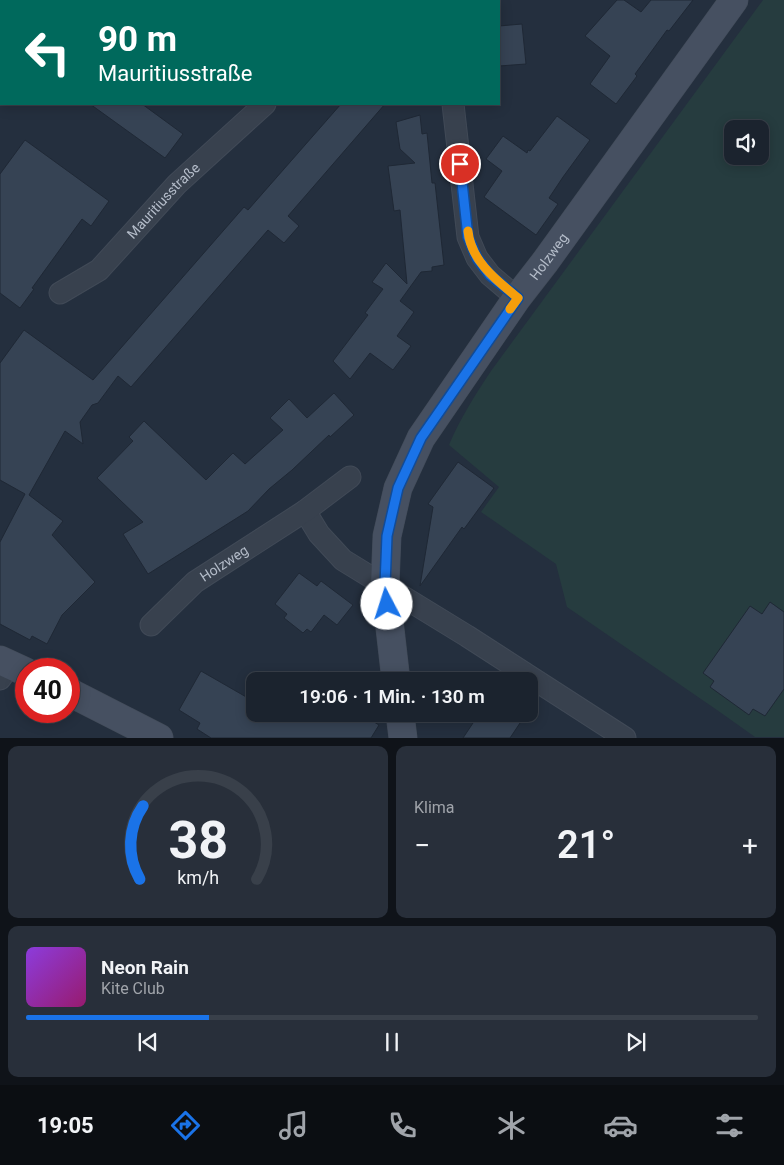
<!DOCTYPE html>
<html lang="de">
<meta charset="utf-8">
<style>
:root{--surface:#1b232e;--page:#282f3a;--text:#f1f3f6;--muted:#a0a4aa;--line:#39404a;--accent:#1a73e8}
body{margin:0;font-family:Roboto,sans-serif;background:var(--page);color:var(--text);height:100vh;display:flex;flex-direction:column;font-size:19px;white-space:nowrap}
*{box-sizing:border-box;margin:0}
p{font-size:16px;color:var(--muted)}
.icon{flex:none;width:28px;height:28px;fill:none;stroke:currentColor;stroke-width:2;stroke-linecap:round;stroke-linejoin:round}
.map{position:relative;height:738px;overflow:hidden}
.panel{display:flex;flex-direction:column;gap:8px;padding:8px;background:#0f1319;flex:1}
.panel>*{flex:none}
.guide{position:absolute;left:0px;top:0px;width:500px;height:105px;box-shadow:0 2px 12px #0003,0 0 0 1px var(--line);background:#00695c;color:#fff;overflow:hidden}
.fabs{position:absolute;left:724px;top:120px;display:grid;gap:10px}
.fabs a{display:grid;place-items:center;width:45px;height:45px;border-radius:10px;background:var(--surface);box-shadow:0 2px 12px #0003,0 0 0 1px var(--line);font-size:25px}
.speed{position:absolute;left:15px;top:658px;display:flex;gap:10px;font-size:25px;font-weight:700;text-align:center}
.speed>*{display:grid;place-content:center;width:65px;height:65px;border-radius:50%;background:var(--surface);box-shadow:0 2px 12px #0003,0 0 0 1px var(--line);line-height:1}
.speed .limit{border:8px solid #d22;background:#fff;color:#111}
.pin{position:absolute;display:grid;place-items:center;width:42px;height:42px;color:#fff;margin:-21px;border:2px solid #fff;border-radius:50%;box-shadow:0 1px 5px #0007}
.me{position:absolute;width:55px;margin:-28px;rotate:355deg;stroke-linejoin:round;filter:drop-shadow(0 0 4px #0008)}
.turn{display:flex;align-items:center;gap:18px;height:105px;padding:0 15px;font-size:22px}
.turn .icon{width:65px;height:65px;stroke-width:2.5}
.turn b{display:block;font-size:35px;line-height:42px}
.big{font-size:38px;font-weight:600;line-height:1.1}
.panel .card{flex:1;display:flex;flex-direction:column;justify-content:center;gap:8px;min-width:0;padding:0 18px;border-radius:10px;background:var(--page)}
.panel .dial{align-items:center;gap:0}
.dial svg{height:130px;overflow:visible;fill:none;stroke:var(--line);stroke-width:7;stroke-linecap:round;text-anchor:middle}
.dial text{fill:var(--text);stroke:none}
.song{display:flex;align-items:center;gap:15px}
.cover{width:60px;height:60px;border-radius:8px;background:linear-gradient(135deg,hsl(270 70% 55%),hsl(320 70% 35%))}
.played{height:5px;border-radius:2px;background:linear-gradient(90deg,var(--accent) 25%,var(--line) 25%)}
.keys{display:flex;justify-content:space-around;direction:ltr}
.heat{display:flex;justify-content:space-between;align-items:center;font-size:28px;direction:ltr}
.panel .tiles{flex:1;display:grid;gap:8px;grid-template-columns:1fr 1fr}
.card:last-child{grid-column:span 2}
.trip{position:absolute;left:246px;top:672px;width:292px;height:50px;border-radius:10px;background:var(--surface);box-shadow:0 2px 12px #0003,0 0 0 1px var(--line);font-weight:600;line-height:50px;text-align:center}
.tab-bar{display:flex;height:80px;justify-content:space-around;align-items:center;background:#0b0e12;color:var(--muted)}
.tab-bar .icon{width:35px;height:35px}
.tab-bar .active{color:var(--accent)}
.tab-bar b{font-size:22px;color:var(--text)}
.map>svg:first-child{display:block}
</style>
<div class="map">
<svg width="784" height="738" viewBox="0 0 784 738">
<rect width="100%" height="100%" fill="#242f3e"/>
<path fill="#263c3f" fill-rule="evenodd" d="M 763,0 L 784,0 L 784,737 L 755,737 L 717,710 L 567,607 L 556,564 L 481,512 L 499,487 L 449,445 C 460,419 475,395 491,371 ZM 732,129 L 760,129 L 760,156 L 732,156 Z"/>
<g fill="#364354" stroke="#1f2835">
<path d="M 617,0 L 624,0 L 641,12 L 651,0 L 693,0 L 669,31 L 667,30 L 635,74 L 637,76 L 616,104 L 590,84 L 610,56 L 585,36 Z"/>
<path d="M 522,24 L 526,64 L 499,66 L 499,26 Z"/>
<path d="M 90,104 L 142,104 L 183,134 L 165,158 Z"/>
<path d="M 341,104 L 385,104 L 288,216 L 299,226 L 284,243 L 268,230 L 131,387 L 118,376 L 98,403 L 92,405 L 80,422 L 83,444 L 65,431 L 29,495 L 63,521 L 52,535 L 95,582 L 62,615 L 47,644 L 32,636 L 30,640 L 0,624 L 0,542 L 25,494 L 0,480 L 0,363 L 24,330 L 93,380 L 244,207 L 248,210 Z"/>
<path d="M 420,115 L 422,134 L 427,133 L 432,183 L 435,183 L 444,265 L 432,267 L 432,271 L 421,272 L 400,301 L 414,312 L 397,336 L 411,346 L 393,370 L 370,353 L 350,379 L 333,361 L 368,315 L 365,313 L 383,289 L 372,282 L 386,263 L 407,284 L 400,210 L 394,211 L 388,166 L 415,163 L 400,149 L 396,122 Z"/>
<path d="M 557,116 L 590,140 L 563,177 L 549,198 L 558,204 L 536,235 L 484,197 L 502,171 L 486,159 L 503,136 L 527,153 L 528,150 L 530,151 Z"/>
<path d="M 25,140 L 109,201 L 91,226 L 82,219 L 32,288 L 34,289 L 20,308 L 0,293 L 0,174 Z"/>
<path d="M 334,393 L 354,415 L 330,437 L 329,435 L 292,470 L 269,489 L 248,511 L 148,574 L 123,534 L 143,522 L 97,478 L 133,441 L 129,437 L 144,421 L 206,480 L 233,453 L 245,464 L 283,430 L 270,418 L 289,399 L 307,418 Z"/>
<path d="M 458,462 L 494,488 L 464,529 L 462,527 L 420,586 L 433,507 L 428,504 Z"/>
<path d="M 299,573 L 317,586 L 321,581 L 353,605 L 337,625 L 324,615 L 311,632 L 307,629 L 303,633 L 284,618 L 287,614 L 275,604 Z"/>
<path d="M 770,602 L 784,612 L 784,689 L 765,716 L 753,709 L 749,715 L 710,687 L 714,681 L 703,673 L 750,606 L 762,614 Z"/>
<path d="M 201,671 L 255,702 L 255,714 L 368,714 L 366,717 L 379,725 L 371,738 L 211,738 L 197,729 L 200,723 L 179,710 Z"/>
<path d="M 318,671 L 335,681 L 312,681 Z"/>
<path d="M 479,714 L 526,714 L 510,738 L 463,738 Z"/>
</g>
<g fill="none" stroke-linecap="round" stroke-linejoin="round">
<defs>
<g id="street">
<path d="M 426,1 L 435,0"/>
<path d="M 453,104 L 468,237 L 477,258 L 490,275 L 517,298"/>
<path id="s1" d="M 60,293 L 99,270 L 177,184 L 265,104"/>
<path d="M 305,511 L 319,534 L 343,560 L 467,636 L 625,738"/>
<path id="s2" d="M 151,625 L 195,582 L 305,511 L 350,477"/>
<path d="M 0,679 L 10,665"/>
</g>
<g id="secondary">
<path d="M 0,660 L 26,672"/>
<path id="s3" d="M 396,681 L 385,585 L 387,536 L 398,488 L 421,438 L 517,298 L 545,262 L 734,0"/>
<path d="M 69,692 L 159,738"/>
<path d="M 400,714 L 403,738"/>
</g>
</defs>
<use href="#street" stroke="#414a57" stroke-width="23"/>
<use href="#secondary" stroke="#414a57" stroke-width="29"/>
<use href="#street" stroke="#38414e" stroke-width="21"/>
<use href="#secondary" stroke="#465061" stroke-width="28"/>
</g>
<g fill="none" stroke-linecap="round" stroke-linejoin="round">
<defs>
<path id="route" d="M 387,604 L 385,585 L 387,536 L 398,488 L 421,438 L 518,298 L 490,275 L 477,258 L 468,237 L 460,164"/>
</defs>
<use href="#route" stroke="#114b97" stroke-width="12"/>
<use href="#route" stroke="#1a73e8" stroke-width="9"/>
<path stroke="#f59e0b" stroke-width="9" d="M 468,231 C 471,261 496,280 518,298 L 510,309"/>
</g>
<g text-anchor="middle" dominant-baseline="central" stroke-width="5" stroke-linejoin="round" paint-order="stroke">
<g font-size="14" fill="#b4bcc9" stroke="#1d2633">
<text stroke="none"><textPath href="#s1" startOffset="140">Mauritiusstraße</textPath></text>
<text stroke="none"><textPath href="#s3" startOffset="472">Holzweg</textPath></text>
<text stroke="none"><textPath href="#s2" startOffset="96">Holzweg</textPath></text>
</g>
</g>
</svg>
<div class="fabs">
<a><svg class="icon" aria-label="sound" viewBox="0 0 24 24"><path d="M4 9h4l5-4v14l-5-4H4zM17 9q2 3 0 6"/></svg></a>
</div>
<div class="speed"><div class="limit">40</div></div>
<div class="pin" style="left:460px;top:164px;background:#d93025"><svg class="icon" aria-label="arrive" viewBox="0 0 24 24"><path d="M6 21V4h12l-3 4 3 4H6"/></svg></div>
<svg class="me" style="left:387px;top:604px" viewBox="-20 -20 40 40"><circle r="19" fill="#fff"/><path d="M0-13L10 11 0 6-10 11z" fill="#1a73e8"/></svg>
<div class="trip">19:06 · 1 Min. · 130 m</div>
<div class="guide">
<div class="turn"><svg class="icon" aria-label="left" viewBox="0 0 24 24"><path d="M17 20v-9H6M10 6l-5 5 5 5"/></svg><div><b>90 m</b>Mauritiusstraße</div></div>
</div>
</div>
<section class="panel">
<div class="tiles">
<div class="card dial"><svg viewBox="0 0 100 80">
<path d="M14 69A42 42 0 1 1 86 69"/>
<path d="M14 69A42 42 0 0 1 16 24" stroke="#1a73e8"/>
<text x="50" y="56" font-size="32" font-weight="700">38</text>
<text x="50" y="72" font-size="11">km/h</text>
</svg></div>
<div class="card"><p>Klima</p>
<div class="heat"><a>−</a><b class="big">21°</b><a>+</a></div>
</div>
<div class="card">
<div class="song"><i class="cover"></i><div><b>Neon Rain</b><p>Kite Club</p></div></div>
<div class="played"></div>
<div class="keys"><svg class="icon" aria-label="previous" viewBox="0 0 24 24"><path d="M18 5L8 12l10 7zM5 5v14"/></svg><svg class="icon" aria-label="pause" viewBox="0 0 24 24"><path d="M8 5v14M16 5v14"/></svg><svg class="icon" aria-label="next" viewBox="0 0 24 24"><path d="M6 5l10 7-10 7zM19 5v14"/></svg></div>
</div>
</div>
</section>
<nav class="tab-bar">
<b>19:05</b>
<svg class="icon active" aria-label="directions" viewBox="0 0 24 24"><path d="M12 3l9 9-9 9-9-9zM9 14v-3h6M13 9l2 2-2 2"/></svg>
<svg class="icon" aria-label="music" viewBox="0 0 24 24"><path d="M9 18V5l10-2v13"/><circle cx="6" cy="18" r="3"/><circle cx="16" cy="16" r="3"/></svg>
<svg class="icon" aria-label="phone" viewBox="0 0 24 24"><path d="M5 4h4l2 5-3 2q2 4 5 5l2-3 5 2v4C11 20 4 13 5 4z"/></svg>
<svg class="icon" aria-label="climate" viewBox="0 0 24 24"><path d="M12 3v18M4 7l16 10M4 17L20 7"/></svg>
<svg class="icon" aria-label="car" viewBox="0 0 24 24"><path d="M5 17H2v-5l4-1 3-4h7l3 4 3 1v5h-3M9 17h6M6 11h13"/><circle cx="7" cy="17" r="2"/><circle cx="17" cy="17" r="2"/></svg>
<svg class="icon" aria-label="filters" viewBox="0 0 24 24"><path d="M4 7h16M4 17h16"/><circle cx="9" cy="7" r="2"/><circle cx="15" cy="17" r="2"/></svg>
</nav>
